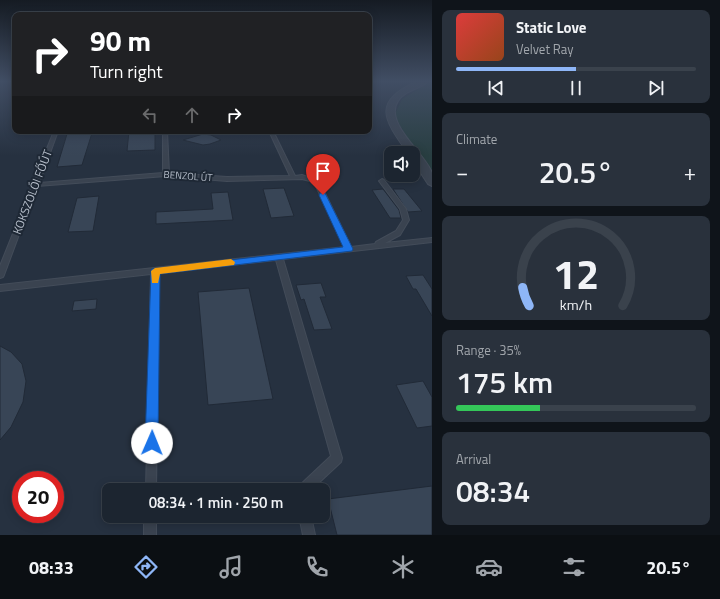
<!DOCTYPE html>
<meta charset="utf-8">
<style>
:root{--surface:#1c2530;--page:#29313c;--text:#f1f3f6;--muted:#a0a5ab;--line:#3a424c;--accent:#8eb6f7}
body{margin:0;font-family:"Titillium Web",sans-serif;background:var(--page);color:var(--text);height:100vh;display:flex;flex-direction:column;font-size:15px;white-space:nowrap}
*{box-sizing:border-box;margin:0}
p{font-size:13px;color:var(--muted)}
.icon{flex:none;width:22px;height:22px;fill:none;stroke:currentColor;stroke-width:2;stroke-linecap:round;stroke-linejoin:round}
.map{position:relative;flex:1;overflow:hidden}
.drawer{display:flex;flex-direction:column;gap:10px;padding:10px;background:#0f141a;width:288px}
.drawer>*{flex:none}
.guide{position:absolute;left:12px;top:12px;width:360px;height:122px;border-radius:8px;box-shadow:0 2px 10px #0003,0 0 0 1px var(--line);background:#202124;color:#fff;overflow:hidden}
.fabs{position:absolute;left:384px;top:146px;display:grid;gap:8px}
.fabs a{display:grid;place-items:center;width:36px;height:36px;border-radius:8px;background:var(--surface);box-shadow:0 2px 10px #0003,0 0 0 1px var(--line);font-size:20px}
.speed{position:absolute;left:12px;top:471px;display:flex;gap:8px;font-size:20px;font-weight:700;text-align:center}
.speed>*{display:grid;place-content:center;width:52px;height:52px;border-radius:50%;background:var(--surface);box-shadow:0 2px 10px #0003,0 0 0 1px var(--line);line-height:1}
.speed .limit{border:6px solid #d22;background:#fff;color:#111}
.pin{position:absolute;display:grid;place-items:center;width:34px;height:34px;color:#fff;margin:-41px -17px;border-radius:50% 50% 50% 0;rotate:-45deg;box-shadow:0 0 4px #0007}
.pin .icon{rotate:45deg}
.me{position:absolute;width:44px;margin:-22px;rotate:1deg;stroke-linejoin:round;filter:drop-shadow(0 0 3px #0008)}
.turn{display:flex;align-items:center;gap:14px;height:84px;padding:0 12px;font-size:18px}
.turn .icon{width:52px;height:52px;stroke-width:2.5}
.turn b{display:block;font-size:28px;line-height:34px}
.lanes{display:flex;align-items:center;height:38px;padding:0 12px;background:#0003;justify-content:center;gap:20px;direction:ltr}
.lanes .off{opacity:.35}
.big{font-size:30px;font-weight:600;line-height:1.1}
.drawer .tile{flex:1;display:flex;flex-direction:column;justify-content:center;gap:6px;min-width:0;padding:0 14px;border-radius:8px;background:var(--page)}
.drawer .dial{align-items:center;gap:0}
.dial svg{height:104px;overflow:visible;fill:none;stroke:var(--line);stroke-width:7;stroke-linecap:round;text-anchor:middle}
.dial text{fill:var(--text);stroke:none}
.song{display:flex;align-items:center;gap:12px}
.cover{width:48px;height:48px;border-radius:6px;background:linear-gradient(135deg,hsl(0 70% 55%),hsl(20 70% 35%))}
.played{height:4px;border-radius:2px;background:linear-gradient(90deg,var(--accent) 50%,var(--line) 50%)}
.keys{display:flex;justify-content:space-around;direction:ltr}
.heat{display:flex;justify-content:space-between;align-items:center;font-size:22px;direction:ltr}
.charge{height:6px;border-radius:3px;background:linear-gradient(90deg,#34c759 35%,var(--line) 0)}
.trip{position:absolute;left:102px;top:483px;width:228px;height:40px;border-radius:8px;background:var(--surface);box-shadow:0 2px 10px #0003,0 0 0 1px var(--line);font-weight:600;line-height:40px;text-align:center}
.dock{display:flex;height:64px;justify-content:space-around;align-items:center;background:#0b0f13;color:var(--muted)}
.dock .icon{width:28px;height:28px}
.dock .active{color:var(--accent)}
.dock b{font-size:18px;color:var(--text)}
main{display:flex;flex:1;min-height:0}
.map>svg:first-child{display:block}
</style>
<main>
<div class="map">
<svg width="432" height="535" viewBox="0 0 432 535">
<rect width="100%" height="100%" fill="#263140"/>
<path fill="#283e41" d="M 432,81 L 432,177 L 394,116 L 402,99 Z"/>
<g fill="#384556" stroke="#212a37">
<path d="M 129,131 L 155,131 L 155,150 L 127,151 Z"/>
<path d="M 92,133 L 82,165 L 57,167 L 67,134 Z"/>
<path d="M 203,134 L 211,135 L 221,140 L 210,144 L 203,145 L 183,140 Z"/>
<path d="M 284,188 L 294,216 L 271,218 L 263,189 Z"/>
<path d="M 383,189 L 399,210 L 401,218 L 390,218 L 372,190 Z"/>
<path d="M 393,189 L 404,189 L 422,211 L 408,212 Z"/>
<path d="M 228,192 L 233,220 L 156,224 L 156,212 L 213,209 L 211,193 Z"/>
<path d="M 99,196 L 93,231 L 68,232 L 77,198 Z"/>
<path d="M 423,275 L 432,289 L 432,316 L 416,289 L 413,289 L 406,276 Z"/>
<path d="M 321,283 L 326,297 L 320,297 L 332,329 L 314,330 L 304,299 L 301,300 L 296,285 Z"/>
<path d="M 249,288 L 273,399 L 208,405 L 198,292 Z"/>
<path d="M 97,299 L 96,309 L 72,311 L 74,301 Z"/>
<path d="M 0,346 L 11,352 L 22,364 L 26,381 L 23,402 L 11,427 L 0,440 Z"/>
<path d="M 423,381 L 432,397 L 432,426 L 417,428 L 396,385 Z"/>
<path d="M 432,486 L 432,535 L 337,535 L 328,499 Z"/>
</g>
<g fill="none" stroke-linecap="round" stroke-linejoin="round">
<defs>
<g id="service">
<path d="M 54,131 L 58,131 L 39,183 L 163,173 L 163,131 L 167,131 L 169,173 L 227,177 L 290,176 L 269,131 L 273,131 L 295,176 L 302,175 L 319,181 L 351,247 L 375,244 L 376,242 L 396,231 L 403,220 L 400,209 L 379,181 L 382,179 L 384,180 L 406,209 L 409,220 L 400,235 L 385,243 L 432,238 L 432,242 L 283,259 L 342,458 L 341,462 L 311,490 L 298,490 L 299,486 L 331,456 L 276,260 L 159,273 L 156,490 L 146,490 L 151,274 L 0,291 L 0,285 L 345,247 L 314,182 L 302,179 L 227,181 L 166,176 L 37,186 L 4,275 L 3,277 L 0,278 L 0,266 Z"/>
<rect x="144" y="516" width="12" height="19"/>
<path d="M 299,516 L 311,516 L 315,535 L 303,535 Z"/>
</g>
<path id="minor" d="M 418,81 L 429,81 C 420,89 405,90 398,101 C 383,123 426,154 432,173 C 432,177 432,182 432,186 L 428,184 L 413,161 L 413,153 L 408,153 C 383,118 372,102 418,81 Z"/>
</defs>
<use href="#service" stroke="#434c59" stroke-width="2"/>
<use href="#minor" stroke="#434c59" stroke-width="2"/>
<use href="#service" fill="#3a4350" fill-rule="evenodd"/>
<use href="#minor" fill="#3a4350" fill-rule="evenodd"/>
</g>
<linearGradient id="sky" x2="0" y2="1"><stop stop-color="#151b23"/><stop offset="0.52" stop-color="#414e64"/><stop offset="1" stop-color="#414e64" stop-opacity="0"/></linearGradient>
<rect width="432" height="156" fill="url(#sky)"/>
<path fill="#1a73e8" stroke="#114b97" d="M 320,193 L 325,193 L 353,249 L 352,251 L 160,274 L 158,443 L 156,448 L 152,450 L 147,448 L 145,443 L 151,271 L 152,269 L 343,247 L 319,195 Z"/>
<path fill="#f59e0b" d="M 231,259 L 235,262 L 234,265 L 160,274 L 158,283 L 152,283 L 151,271 L 155,268 Z"/>
<g text-anchor="middle" dominant-baseline="central" stroke-width="4" stroke-linejoin="round" paint-order="stroke">
<g font-size="10" fill="#b6beca" stroke="#1e2835">
<text transform="translate(188 176) rotate(4)">BENZOL ÚT</text>
</g>
<g font-size="12" fill="#b6beca" stroke="#1e2835">
<text transform="translate(32 192) rotate(-69)">KOKSZOLÓI FŐÚT</text>
</g>
</g>
</svg>
<div class="fabs">
<a><svg class="icon" aria-label="sound" viewBox="0 0 24 24"><path d="M4 9h4l5-4v14l-5-4H4zM17 9q2 3 0 6"/></svg></a>
</div>
<div class="speed"><div class="limit">20</div></div>
<div class="pin" style="left:323px;top:195px;background:#d93025"><svg class="icon" aria-label="arrive" viewBox="0 0 24 24"><path d="M6 21V4h12l-3 4 3 4H6"/></svg></div>
<svg class="me" style="left:152px;top:443px" viewBox="-20 -20 40 40"><circle r="19" fill="#fff"/><path d="M0-13L10 11 0 6-10 11z" fill="#1a73e8"/></svg>
<div class="trip">08:34 · 1 min · 250 m</div>
<div class="guide">
<div class="turn"><svg class="icon" aria-label="right" viewBox="0 0 24 24"><path d="M7 20v-9h11M14 6l5 5-5 5"/></svg><div><b>90 m</b>Turn right</div></div>
<div class="lanes"><svg class="icon off" aria-label="left" viewBox="0 0 24 24"><path d="M17 20v-9H6M10 6l-5 5 5 5"/></svg><svg class="icon off" aria-label="ahead" viewBox="0 0 24 24"><path d="M12 20V5M6 11l6-6 6 6"/></svg><svg class="icon" aria-label="right" viewBox="0 0 24 24"><path d="M7 20v-9h11M14 6l5 5-5 5"/></svg></div>
</div>
</div>
<section class="drawer">
<div class="tile">
<div class="song"><i class="cover"></i><div><b>Static Love</b><p>Velvet Ray</p></div></div>
<div class="played"></div>
<div class="keys"><svg class="icon" aria-label="previous" viewBox="0 0 24 24"><path d="M18 5L8 12l10 7zM5 5v14"/></svg><svg class="icon" aria-label="pause" viewBox="0 0 24 24"><path d="M8 5v14M16 5v14"/></svg><svg class="icon" aria-label="next" viewBox="0 0 24 24"><path d="M6 5l10 7-10 7zM19 5v14"/></svg></div>
</div>
<div class="tile"><p>Climate</p>
<div class="heat"><a>−</a><b class="big">20.5°</b><a>+</a></div>
</div>
<div class="tile dial"><svg viewBox="0 0 100 80">
<path d="M14 69A42 42 0 1 1 86 69"/>
<path d="M14 69A42 42 0 0 1 9 55" stroke="#8eb6f7"/>
<text x="50" y="56" font-size="32" font-weight="700">12</text>
<text x="50" y="72" font-size="11">km/h</text>
</svg></div>
<div class="tile"><p>Range · 35%</p><b class="big">175 km</b><div class="charge"></div></div>
<div class="tile"><p>Arrival</p><b class="big">08:34</b></div>
</section>
</main>
<nav class="dock">
<b>08:33</b>
<svg class="icon active" aria-label="directions" viewBox="0 0 24 24"><path d="M12 3l9 9-9 9-9-9zM9 14v-3h6M13 9l2 2-2 2"/></svg>
<svg class="icon" aria-label="music" viewBox="0 0 24 24"><path d="M9 18V5l10-2v13"/><circle cx="6" cy="18" r="3"/><circle cx="16" cy="16" r="3"/></svg>
<svg class="icon" aria-label="phone" viewBox="0 0 24 24"><path d="M5 4h4l2 5-3 2q2 4 5 5l2-3 5 2v4C11 20 4 13 5 4z"/></svg>
<svg class="icon" aria-label="climate" viewBox="0 0 24 24"><path d="M12 3v18M4 7l16 10M4 17L20 7"/></svg>
<svg class="icon" aria-label="car" viewBox="0 0 24 24"><path d="M5 17H2v-5l4-1 3-4h7l3 4 3 1v5h-3M9 17h6M6 11h13"/><circle cx="7" cy="17" r="2"/><circle cx="17" cy="17" r="2"/></svg>
<svg class="icon" aria-label="filters" viewBox="0 0 24 24"><path d="M4 7h16M4 17h16"/><circle cx="9" cy="7" r="2"/><circle cx="15" cy="17" r="2"/></svg>
<b>20.5°</b>
</nav>
